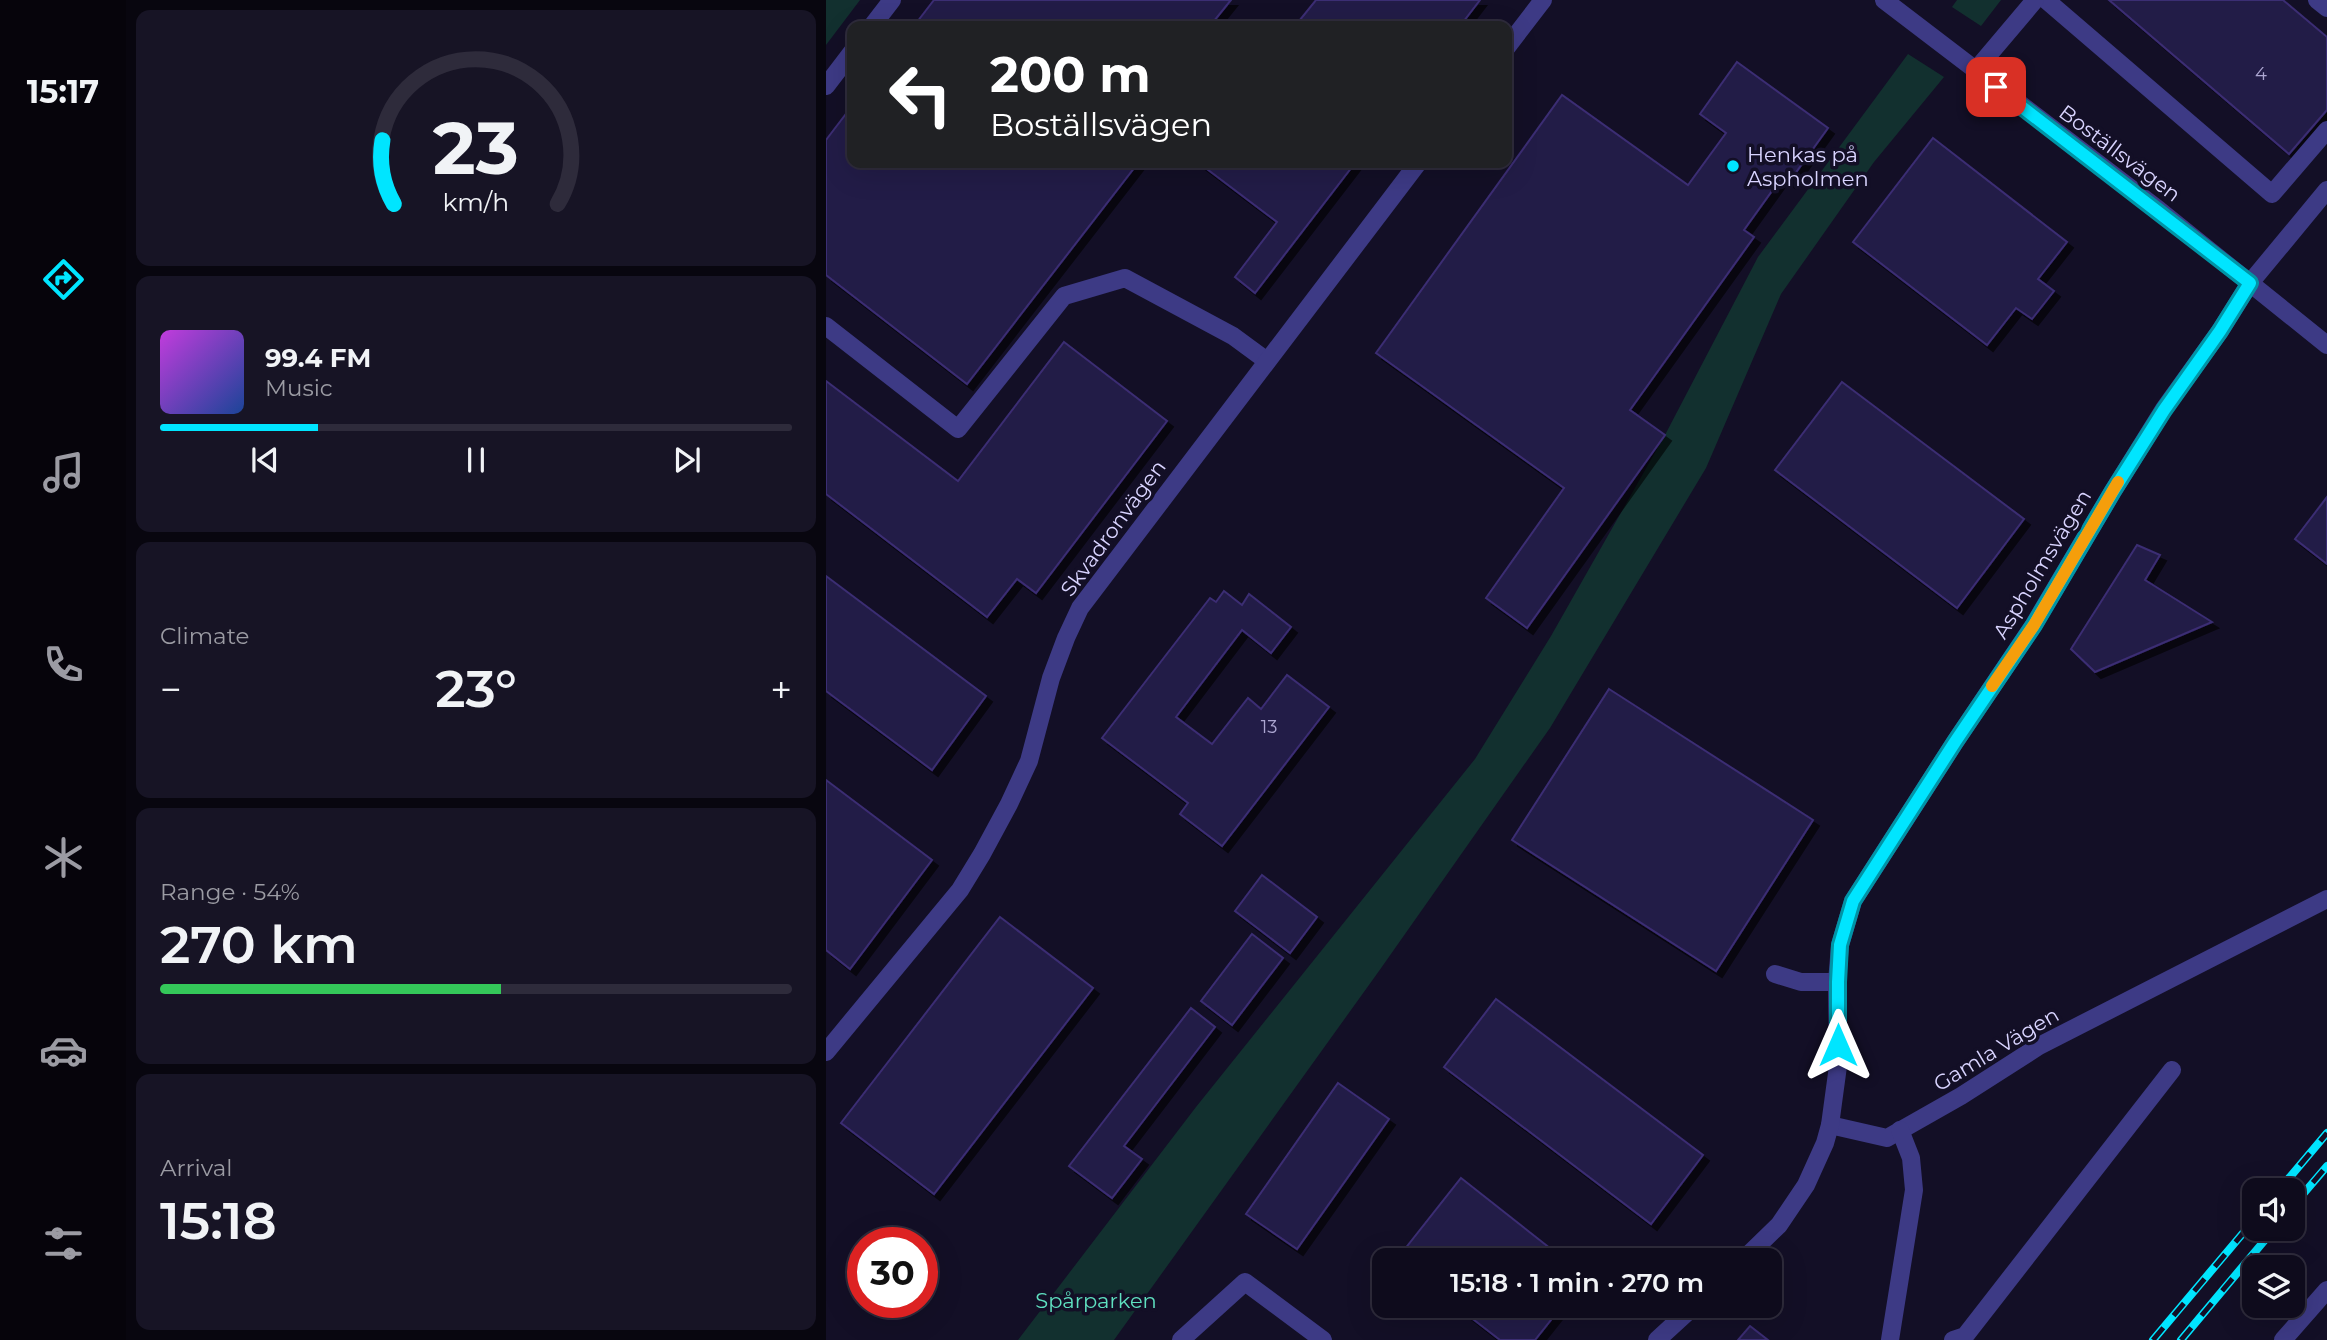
<!DOCTYPE html>
<meta charset="utf-8">
<style>
:root{--surface:#0e0b1c;--page:#171425;--text:#f1f3f6;--muted:#9b9ba3;--line:#2e2b3b;--accent:#00e5ff}
body{margin:0;font-family:Montserrat,sans-serif;background:var(--page);color:var(--text);height:100vh;display:flex;flex-direction:column;font-size:26px;white-space:nowrap}
*{box-sizing:border-box;margin:0}
p{font-size:23px;color:var(--muted)}
.icon{flex:none;width:38px;height:38px;fill:none;stroke:currentColor;stroke-width:2;stroke-linecap:round;stroke-linejoin:round}
.map{position:relative;flex:1;overflow:hidden}
.drawer{display:flex;flex-direction:column;gap:10px;padding:10px;background:#08060f;width:700px}
.drawer>*{flex:none}
.hud{position:absolute;left:21px;top:21px;width:665px;height:147px;border-radius:14px;box-shadow:0 7px 28px #0002,0 0 0 2px var(--line);background:#202124;color:#fff;overflow:hidden}
.buttons{position:absolute;left:1416px;top:1178px;display:grid;gap:14px}
.buttons a{display:grid;place-items:center;width:63px;height:63px;border-radius:14px;background:var(--surface);box-shadow:0 7px 28px #0002,0 0 0 2px var(--line);font-size:35px}
.speed{position:absolute;left:21px;top:1227px;display:flex;gap:14px;font-size:35px;font-weight:700;text-align:center}
.speed>*{display:grid;place-content:center;width:91px;height:91px;border-radius:50%;background:var(--surface);box-shadow:0 7px 28px #0002,0 0 0 2px var(--line);line-height:1}
.speed .limit{border:10px solid #d22;background:#fff;color:#111}
.pin{position:absolute;display:grid;place-items:center;width:60px;height:60px;color:#fff;margin:-30px;border-radius:14px;box-shadow:0 4px 10px #0006}
.me{position:absolute;width:77px;margin:-38px;rotate:0deg;stroke-linejoin:round;filter:drop-shadow(0 0 5px #0008)}
.turn{display:flex;align-items:center;gap:24px;height:147px;padding:0 28px;font-size:32px}
.turn .icon{width:91px;height:91px;stroke-width:2.5}
.turn b{display:block;font-size:49px;line-height:60px}
.big{font-size:52px;font-weight:600;line-height:1.1}
.drawer .card{flex:1;display:flex;flex-direction:column;justify-content:center;gap:10px;min-width:0;padding:0 24px;border-radius:14px;background:var(--page)}
.drawer .dial{align-items:center;gap:0}
.dial svg{height:182px;overflow:visible;fill:none;stroke:var(--line);stroke-width:7;stroke-linecap:round;text-anchor:middle}
.dial text{fill:var(--text);stroke:none}
.song{display:flex;align-items:center;gap:21px}
.cover{width:84px;height:84px;border-radius:10px;background:linear-gradient(135deg,hsl(290 70% 55%),hsl(220 70% 35%))}
.played{height:7px;border-radius:4px;background:linear-gradient(90deg,var(--accent) 25%,var(--line) 25%)}
.keys{display:flex;justify-content:space-around;direction:ltr}
.heat{display:flex;justify-content:space-between;align-items:center;font-size:38px;direction:ltr}
.charge{height:10px;border-radius:5px;background:linear-gradient(90deg,#34c759 54%,var(--line) 0)}
.trip{position:absolute;left:546px;top:1248px;width:410px;height:70px;border-radius:14px;background:var(--surface);box-shadow:0 7px 28px #0002,0 0 0 2px var(--line);font-weight:600;line-height:70px;text-align:center}
main{display:flex;flex:1;min-height:0}
.menu{display:flex;flex-direction:column;width:126px;justify-content:space-around;align-items:center;background:#06040b;color:var(--muted)}
.menu .icon{width:49px;height:49px}
.menu .active{color:var(--accent)}
.menu b{font-size:32px;color:var(--text)}
.map>svg:first-child{display:block}
</style>
<main>
<nav class="menu">
<b>15:17</b>
<svg class="icon active" aria-label="directions" viewBox="0 0 24 24"><path d="M12 3l9 9-9 9-9-9zM9 14v-3h6M13 9l2 2-2 2"/></svg>
<svg class="icon" aria-label="music" viewBox="0 0 24 24"><path d="M9 18V5l10-2v13"/><circle cx="6" cy="18" r="3"/><circle cx="16" cy="16" r="3"/></svg>
<svg class="icon" aria-label="phone" viewBox="0 0 24 24"><path d="M5 4h4l2 5-3 2q2 4 5 5l2-3 5 2v4C11 20 4 13 5 4z"/></svg>
<svg class="icon" aria-label="climate" viewBox="0 0 24 24"><path d="M12 3v18M4 7l16 10M4 17L20 7"/></svg>
<svg class="icon" aria-label="car" viewBox="0 0 24 24"><path d="M5 17H2v-5l4-1 3-4h7l3 4 3 1v5h-3M9 17h6M6 11h13"/><circle cx="7" cy="17" r="2"/><circle cx="17" cy="17" r="2"/></svg>
<svg class="icon" aria-label="filters" viewBox="0 0 24 24"><path d="M4 7h16M4 17h16"/><circle cx="9" cy="7" r="2"/><circle cx="15" cy="17" r="2"/></svg>
</nav>
<section class="drawer">
<div class="card dial"><svg viewBox="0 0 100 80">
<path d="M14 69A42 42 0 1 1 86 69"/>
<path d="M14 69A42 42 0 0 1 9 41" stroke="#00e5ff"/>
<text x="50" y="56" font-size="32" font-weight="700">23</text>
<text x="50" y="72" font-size="11">km/h</text>
</svg></div>
<div class="card">
<div class="song"><i class="cover"></i><div><b>99.4 FM</b><p>Music</p></div></div>
<div class="played"></div>
<div class="keys"><svg class="icon" aria-label="previous" viewBox="0 0 24 24"><path d="M18 5L8 12l10 7zM5 5v14"/></svg><svg class="icon" aria-label="pause" viewBox="0 0 24 24"><path d="M8 5v14M16 5v14"/></svg><svg class="icon" aria-label="next" viewBox="0 0 24 24"><path d="M6 5l10 7-10 7zM19 5v14"/></svg></div>
</div>
<div class="card"><p>Climate</p>
<div class="heat"><a>−</a><b class="big">23°</b><a>+</a></div>
</div>
<div class="card"><p>Range · 54%</p><b class="big">270 km</b><div class="charge"></div></div>
<div class="card"><p>Arrival</p><b class="big">15:18</b></div>
</section>
<div class="map">
<svg width="1501" height="1340" viewBox="0 0 1501 1340">
<defs>
<filter id="shadow"><feDropShadow dx="6" dy="6" stdDeviation="0" flood-color="#0009"/></filter>
</defs>
<rect width="100%" height="100%" fill="#130f26"/>
<g fill="#12302f">
<path d="M 0,0 L 34,0 L 0,45 Z"/>
<path d="M 1131,0 L 1175,0 L 1155,26 L 1126,7 Z"/>
<path d="M 1082,54 L 1118,77 L 1048,162 L 955,294 L 880,468 L 724,728 L 553,971 L 288,1340 L 192,1340 L 370,1107 L 649,759 L 725,636 L 839,435 L 932,257 Z"/>
</g>
<g fill="#241b47" stroke="#3b2d73" stroke-width="2" filter="url(#shadow)">
<path d="M 108,0 L 405,0 L 384,26 L 88,26 Z"/>
<path d="M 490,0 L 654,0 L 634,26 L 469,26 Z"/>
<path d="M 1283,0 L 1457,0 L 1501,37 L 1501,110 L 1463,154 Z"/>
<path d="M 911,62 L 1002,128 L 963,182 L 956,177 L 918,230 L 928,237 L 804,410 L 839,435 L 701,628 L 660,598 L 738,488 L 550,353 L 736,95 L 862,185 L 900,133 L 874,114 Z"/>
<path d="M 26,106 L 26,163 L 312,163 L 141,384 L 0,275 L 0,140 Z"/>
<path d="M 1107,138 L 1241,242 L 1212,279 L 1228,291 L 1206,319 L 1190,308 L 1161,345 L 1027,242 Z"/>
<path d="M 373,163 L 529,163 L 429,293 L 409,277 L 451,222 Z"/>
<path d="M 238,342 L 341,421 L 210,593 L 191,579 L 161,617 L 0,494 L 0,381 L 132,481 Z"/>
<path d="M 1016,382 L 1198,519 L 1131,608 L 949,470 Z"/>
<path d="M 1501,497 L 1501,564 L 1469,539 Z"/>
<path d="M 1311,545 L 1334,555 L 1319,580 L 1386,622 L 1269,672 L 1245,649 Z"/>
<path d="M 0,576 L 160,696 L 106,770 L 0,691 Z"/>
<path d="M 398,591 L 416,605 L 423,594 L 465,627 L 445,653 L 416,630 L 350,717 L 386,744 L 422,698 L 435,709 L 461,675 L 503,707 L 396,846 L 354,814 L 362,803 L 276,738 L 384,598 L 390,602 Z"/>
<path d="M 783,689 L 987,820 L 890,971 L 686,840 Z"/>
<path d="M 0,780 L 106,860 L 24,969 L 0,950 Z"/>
<path d="M 436,875 L 491,917 L 464,953 L 409,911 Z"/>
<path d="M 174,917 L 267,988 L 108,1194 L 15,1123 Z"/>
<path d="M 426,934 L 457,958 L 406,1025 L 375,1001 Z"/>
<path d="M 670,999 L 877,1155 L 825,1224 L 618,1067 Z"/>
<path d="M 365,1008 L 389,1027 L 298,1146 L 316,1159 L 286,1198 L 243,1166 Z"/>
<path d="M 512,1083 L 563,1119 L 471,1249 L 420,1214 Z"/>
<path d="M 635,1178 L 739,1260 L 571,1259 Z"/>
<path d="M 630,1306 L 736,1306 L 709,1340 L 674,1340 Z"/>
<path d="M 924,1326 L 942,1340 L 912,1340 Z"/>
</g>
<g fill="none" stroke-linecap="round" stroke-linejoin="round">
<g stroke="#3d3a85" stroke-width="18">
<path d="M 1058,0 L 1333,210 L 1501,345"/>
<path d="M 1220,0 L 1446,194 L 1501,130"/>
<path d="M 1491,0 L 1501,8"/>
<path d="M 46,26 L 66,0"/>
<path d="M 681,47 L 717,0"/>
<path d="M 1149,71 L 1209,0"/>
<path d="M 0,86 L 26,52"/>
<path d="M 0,326 L 132,429 L 238,296 L 299,278 L 407,336 L 441,361"/>
<path d="M 949,974 L 975,982 L 1011,982"/>
<path d="M 0,1052 L 134,890 L 156,854 L 183,804 L 203,761 L 225,678 L 240,638 L 254,608 L 592,163"/>
<path d="M 1004,1125 L 1061,1138 L 1135,1096 L 1213,1046 L 1501,899"/>
<path d="M 917,1260 L 953,1225 L 980,1185 L 999,1143 L 1004,1125 L 1012,1066 L 1011,982 L 1014,945 L 1027,901 L 1129,742 L 1207,626 L 1287,491 L 1338,409 L 1394,331 L 1424,283 L 1501,190"/>
<path d="M 355,1340 L 419,1282 L 497,1340"/>
<path d="M 831,1340 L 868,1306"/>
<path d="M 1064,1340 L 1088,1190 L 1085,1158 L 1074,1130"/>
<path d="M 1127,1340 L 1139,1336 L 1346,1070"/>
<path d="M 1457,1340 L 1501,1290"/>
</g>
<defs>
<g id="rail">
<path d="M 1453,1190 L 1501,1133"/>
<path d="M 1466,1207 L 1501,1166"/>
<path d="M 1327,1340 L 1428,1220"/>
<path d="M 1355,1340 L 1449,1228"/>
</g>
</defs>
<use href="#rail" stroke="#00e5ff" stroke-width="8"/>
<use href="#rail" stroke="#130f26" stroke-width="5" stroke-dasharray="16" stroke-linecap="butt"/>
</g>
<g fill="none" stroke-linecap="round" stroke-linejoin="round">
<defs>
<path id="route" d="M 1012,1045 L 1012,982 L 1014,945 L 1027,901 L 1129,742 L 1208,625 L 1287,491 L 1338,410 L 1394,331 L 1424,283 L 1170,87"/>
</defs>
<use href="#route" stroke="#0095a6" stroke-width="18"/>
<use href="#route" stroke="#00e5ff" stroke-width="12"/>
<path stroke="#f59e0b" stroke-width="12" d="M 1166,686 L 1208,625 L 1292,482"/>
</g>
<circle fill="#00e5ff" stroke="#130f26" stroke-width="2.5" cx="907" cy="166" r="7"/>
<g text-anchor="middle" dominant-baseline="central" stroke-width="7" stroke-linejoin="round" paint-order="stroke">
<g font-size="18" fill="#aca6d1">
<text x="1435" y="74">4</text>
<text x="443" y="727">13</text>
</g>
<g font-size="21" fill="#d9d4ff" stroke="#130f26">
<text transform="translate(1294 153) rotate(37)">Boställsvägen</text>
<text transform="translate(287 528) rotate(-54)">Skvadronvägen</text>
<text transform="translate(1216 564) rotate(-59)">Aspholmsvägen</text>
<text transform="translate(1170 1049) rotate(-31)">Gamla Vägen</text>
</g>
<g font-size="21" fill="#d9d4ff" stroke="#130f26" text-anchor="start">
<text x="921" y="154">Henkas på<tspan x="921" dy="24">Aspholmen</tspan></text>
</g>
<g font-size="21" fill="#5fe0c0" stroke="#130f26">
<text x="270" y="1300">Spårparken</text>
</g>
</g>
</svg>
<div class="buttons">
<a><svg class="icon" aria-label="sound" viewBox="0 0 24 24"><path d="M4 9h4l5-4v14l-5-4H4zM17 9q2 3 0 6"/></svg></a>
<a><svg class="icon" aria-label="layers" viewBox="0 0 24 24"><path d="M12 4l9 5-9 5-9-5zM3 14l9 5 9-5"/></svg></a>
</div>
<div class="speed"><div class="limit">30</div></div>
<div class="pin" style="left:1170px;top:87px;background:#d93025"><svg class="icon" aria-label="arrive" viewBox="0 0 24 24"><path d="M6 21V4h12l-3 4 3 4H6"/></svg></div>
<svg class="me" style="left:1012px;top:1045px" viewBox="-20 -20 40 40"><path d="M0-17L14 15 0 8-14 15z" fill="#00e5ff" stroke="#fff" stroke-width="4"/></svg>
<div class="trip">15:18 · 1 min · 270 m</div>
<div class="hud">
<div class="turn"><svg class="icon" aria-label="left" viewBox="0 0 24 24"><path d="M17 20v-9H6M10 6l-5 5 5 5"/></svg><div><b>200 m</b>Boställsvägen</div></div>
</div>
</div>
</main>
